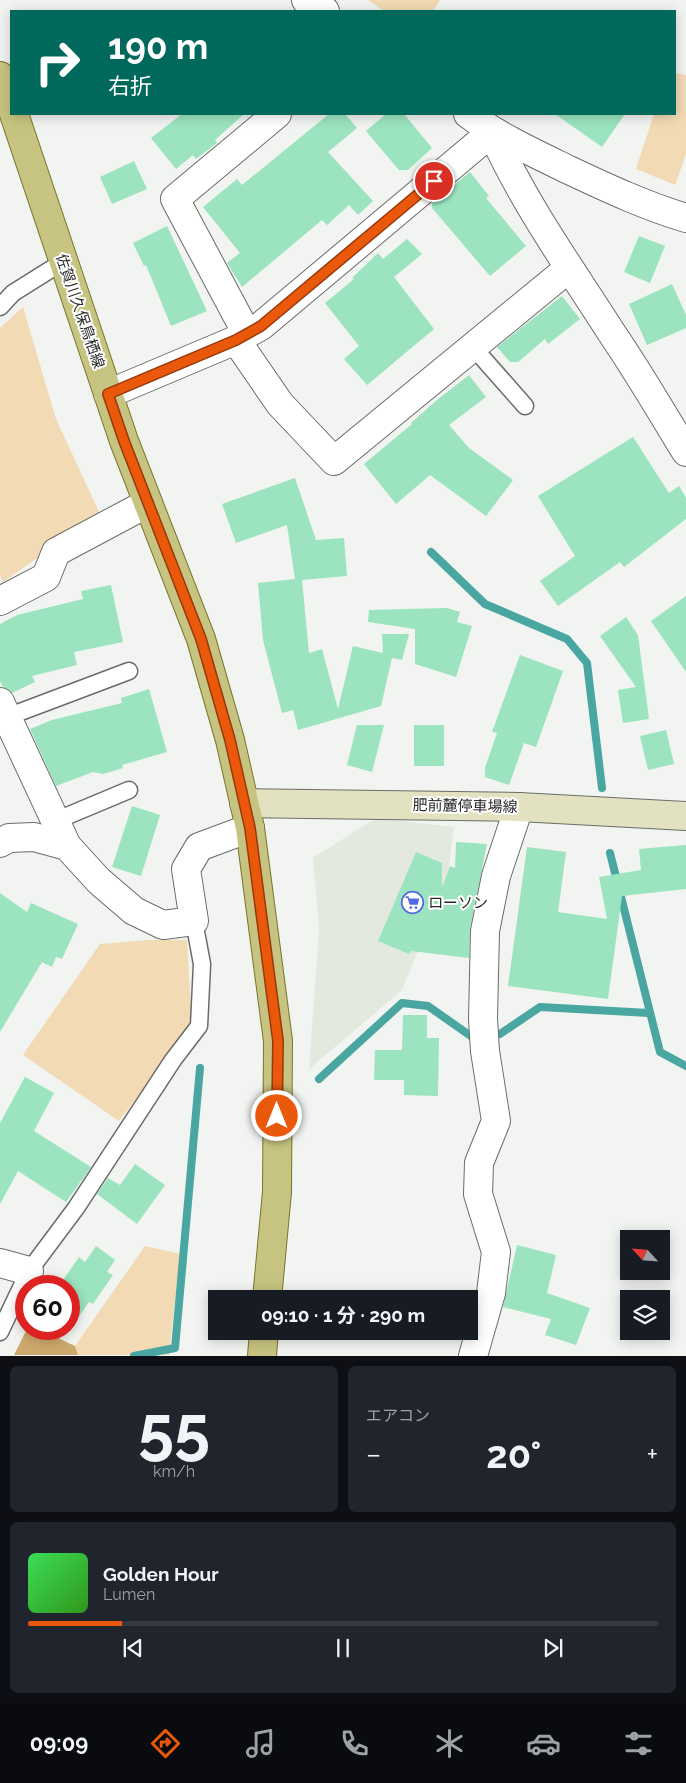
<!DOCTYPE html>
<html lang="ja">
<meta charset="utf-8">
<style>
:root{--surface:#171b24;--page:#20242c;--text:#f1f3f6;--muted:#9ea1a6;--line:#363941;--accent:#ea580c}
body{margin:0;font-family:Raleway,"Noto Sans JP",sans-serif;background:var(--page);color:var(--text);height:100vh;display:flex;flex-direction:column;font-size:19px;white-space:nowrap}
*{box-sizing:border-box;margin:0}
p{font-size:16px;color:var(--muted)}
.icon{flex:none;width:28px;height:28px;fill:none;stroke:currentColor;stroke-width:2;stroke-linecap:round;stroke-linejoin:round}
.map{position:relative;height:1356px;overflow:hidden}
.drawer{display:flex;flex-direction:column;gap:10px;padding:10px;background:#0d0f14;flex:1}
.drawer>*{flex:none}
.guide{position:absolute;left:10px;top:10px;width:666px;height:105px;border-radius:0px;box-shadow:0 2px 12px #0003;background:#00695c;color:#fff;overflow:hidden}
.needle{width:32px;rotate:296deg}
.tools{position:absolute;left:620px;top:1230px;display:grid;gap:10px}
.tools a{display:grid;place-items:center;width:50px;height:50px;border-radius:0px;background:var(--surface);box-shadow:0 2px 12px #0003;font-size:25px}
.speed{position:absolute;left:15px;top:1275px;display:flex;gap:10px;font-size:25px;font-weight:700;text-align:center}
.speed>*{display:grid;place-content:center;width:65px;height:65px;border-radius:50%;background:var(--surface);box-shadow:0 2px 12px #0003;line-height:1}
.speed .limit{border:8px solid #d22;background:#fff;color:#111}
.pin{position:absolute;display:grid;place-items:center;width:42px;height:42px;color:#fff;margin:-21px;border:2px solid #fff;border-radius:50%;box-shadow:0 1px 5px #0007}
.me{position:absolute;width:55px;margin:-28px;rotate:0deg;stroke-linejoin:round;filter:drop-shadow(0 0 4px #0008)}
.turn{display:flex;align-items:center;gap:18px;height:105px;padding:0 15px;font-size:22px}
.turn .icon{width:65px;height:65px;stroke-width:2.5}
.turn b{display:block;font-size:35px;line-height:42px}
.big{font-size:38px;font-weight:700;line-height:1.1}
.drawer .card{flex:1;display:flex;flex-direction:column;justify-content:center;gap:8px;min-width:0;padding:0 18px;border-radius:8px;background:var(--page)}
.drawer .dial{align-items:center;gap:0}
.dial b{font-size:65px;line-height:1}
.song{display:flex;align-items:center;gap:15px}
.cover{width:60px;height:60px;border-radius:8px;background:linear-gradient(135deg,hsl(130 70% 55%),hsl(110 70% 35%))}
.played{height:5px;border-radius:2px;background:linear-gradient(90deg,var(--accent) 15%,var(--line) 15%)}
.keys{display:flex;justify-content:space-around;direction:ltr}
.heat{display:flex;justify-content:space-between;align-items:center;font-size:28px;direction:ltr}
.drawer .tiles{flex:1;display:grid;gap:10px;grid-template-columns:1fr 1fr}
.card:last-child{grid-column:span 2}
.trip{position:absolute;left:208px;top:1290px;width:270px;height:50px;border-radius:0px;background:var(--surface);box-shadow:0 2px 12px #0003;font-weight:700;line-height:50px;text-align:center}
.tabs{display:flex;height:80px;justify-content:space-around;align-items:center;background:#090b0e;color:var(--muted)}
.tabs .icon{width:35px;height:35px}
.tabs .current{color:var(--accent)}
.tabs b{font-size:22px;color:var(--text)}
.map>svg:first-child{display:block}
</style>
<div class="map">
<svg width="686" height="1356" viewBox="0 0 686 1356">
<rect width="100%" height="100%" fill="#f1f4f0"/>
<path fill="#e3e9df" d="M 376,818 L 454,827 L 447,881 L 402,990 L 309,1069 L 319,930 L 313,858 Z"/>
<g fill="#f2dab4">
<path d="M 368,0 L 440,0 L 433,11 L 384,11 Z"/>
<path d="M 675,73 L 686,75 L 686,154 L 675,185 L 636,169 L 654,114 L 675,114 Z"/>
<path d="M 23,307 L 56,419 L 100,514 L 3,582 L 0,575 L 0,328 Z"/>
<path d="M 148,940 L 187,940 L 192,1026 L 119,1121 L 23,1055 L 100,944 Z"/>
<path d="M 145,1246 L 180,1254 L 169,1355 L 78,1355 L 75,1346 Z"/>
</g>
<path fill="#cda96d" d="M 27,1329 L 39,1329 L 75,1346 L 78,1355 L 14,1355 Z"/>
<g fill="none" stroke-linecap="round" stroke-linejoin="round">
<g stroke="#49a6a0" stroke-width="8">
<path d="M 431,552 L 485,604 L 567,639 L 587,663 L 602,788"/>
<path d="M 610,853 L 660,1052 L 686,1066"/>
<path d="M 500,1034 L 540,1007 L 649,1013"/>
<path d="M 319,1079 L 402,1003 L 428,1006 L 475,1039"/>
<path d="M 134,1356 L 175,1348 L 200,1068"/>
</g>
</g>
<g fill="#9be4bf">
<path d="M 182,114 L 244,114 L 215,140 L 217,143 L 196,159 L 193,155 L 176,169 L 151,138 Z"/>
<path d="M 329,114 L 345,114 L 357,128 L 328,152 L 373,201 L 358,215 L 349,205 L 327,225 L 322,220 L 242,287 L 227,263 L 240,253 L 203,207 L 237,179 L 242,185 Z"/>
<path d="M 386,114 L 404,114 L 432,148 L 408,170 L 399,170 L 366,131 Z"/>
<path d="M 555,114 L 625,114 L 602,147 Z"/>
<path d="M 134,161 L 147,189 L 112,204 L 100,177 Z"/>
<path d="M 470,172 L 489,196 L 486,198 L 526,246 L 490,276 L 432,208 L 432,203 Z"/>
<path d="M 167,226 L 207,311 L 171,326 L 146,265 L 144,266 L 133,243 Z"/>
<path d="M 639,236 L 665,246 L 650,283 L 624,272 Z"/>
<path d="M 407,239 L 422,254 L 394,277 L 434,329 L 367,385 L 344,359 L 359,346 L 325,303 L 354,279 L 352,278 L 378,253 L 383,259 Z"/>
<path d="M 672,284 L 686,315 L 686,328 L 647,345 L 629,304 Z"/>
<path d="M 562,296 L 580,319 L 548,344 L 545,339 L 518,362 L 510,362 L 497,347 Z"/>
<path d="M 469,375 L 486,397 L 449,425 L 469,448 L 513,480 L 486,516 L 430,475 L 396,504 L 364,464 L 412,424 L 411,423 L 437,400 Z"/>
<path d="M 633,437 L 669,493 L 679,486 L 686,498 L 686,519 L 624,567 L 620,562 L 558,606 L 540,581 L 575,556 L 538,496 Z"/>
<path d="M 295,478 L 316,540 L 344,538 L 347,576 L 302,580 L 309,653 L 322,649 L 338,709 L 353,646 L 383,653 L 382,634 L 409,634 L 402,660 L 392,658 L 381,706 L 298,730 L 293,710 L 282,713 L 263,640 L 258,583 L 295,579 L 287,525 L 236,543 L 222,504 Z"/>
<path d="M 111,585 L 123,642 L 74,652 L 77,665 L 32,676 L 35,682 L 12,693 L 3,687 L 0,681 L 0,624 L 17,615 L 83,599 L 81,591 Z"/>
<path d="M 686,596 L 686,672 L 651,621 Z"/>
<path d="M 447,608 L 460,612 L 457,622 L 472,626 L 456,677 L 415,664 L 415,629 L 368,622 L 369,610 Z"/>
<path d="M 626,617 L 638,635 L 649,719 L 623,723 L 618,690 L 636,687 L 600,636 Z"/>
<path d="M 520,655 L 563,671 L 536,747 L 524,743 L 509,785 L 485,777 L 485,768 L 497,733 L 492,732 Z"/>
<path d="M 149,689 L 167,752 L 122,765 L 123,768 L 103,774 L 93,772 L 56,786 L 30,729 L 52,720 L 122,703 L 121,698 Z"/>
<path d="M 357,725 L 384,725 L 372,772 L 347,765 Z"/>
<rect x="414" y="725" width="30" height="41"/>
<path d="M 666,730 L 674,764 L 648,770 L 640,736 Z"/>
<path d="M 132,806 L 160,815 L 141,876 L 112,867 Z"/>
<path d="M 456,842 L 487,844 L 470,928 L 469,958 L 411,951 L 409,954 L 378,941 L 416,852 L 442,863 L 442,888 L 450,866 L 455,868 Z"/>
<path d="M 686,845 L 686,889 L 622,896 L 608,999 L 508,986 L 527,847 L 566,852 L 558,912 L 607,919 L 599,877 L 641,870 L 639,849 Z"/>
<path d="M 0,893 L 27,912 L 31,903 L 78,924 L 62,959 L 56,957 L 52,967 L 42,962 L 0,1032 Z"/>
<path d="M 403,1015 L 427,1015 L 427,1038 L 439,1038 L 438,1096 L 404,1095 L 404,1080 L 374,1080 L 375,1050 L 402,1050 Z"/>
<path d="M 25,1077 L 54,1093 L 34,1131 L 91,1167 L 66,1202 L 18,1171 L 0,1204 L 0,1123 Z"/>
<path d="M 135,1164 L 165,1185 L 137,1224 L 97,1194 L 108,1178 L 120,1185 Z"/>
<path d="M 517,1245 L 556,1255 L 547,1293 L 590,1308 L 576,1345 L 545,1335 L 551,1319 L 503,1307 Z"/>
<path d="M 96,1246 L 115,1260 L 107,1272 L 113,1275 L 93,1304 L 89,1302 L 69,1331 L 69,1286 L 59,1286 L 79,1257 L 85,1262 Z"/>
</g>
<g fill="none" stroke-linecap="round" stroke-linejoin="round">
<defs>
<g id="service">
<path d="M 0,307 L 13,293 L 64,261"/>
<path d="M 473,347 L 525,406"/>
<path d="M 7,717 L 129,671"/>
<path d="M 55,821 L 129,790"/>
<path d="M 0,1332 L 29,1271 L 76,1208 L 173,1060 L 199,1026 L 202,964 L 194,921"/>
</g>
<g id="minor">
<path d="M 247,334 L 175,199 L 277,114"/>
<path d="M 236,340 L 280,404 L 334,461 L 569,268"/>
<path d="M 108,394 L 236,340 L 261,326 L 492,132 C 524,204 571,269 613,335 C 639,373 662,413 686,452"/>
<path d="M 0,601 L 46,577 L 56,552 L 148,503"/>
<path d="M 0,702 L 67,846"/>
<path d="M 0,843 L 9,838 L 34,837 L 67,846 L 99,881 L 134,911 L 163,925 L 194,921 L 186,869 L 199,847 L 250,828"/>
<path d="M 0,1263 L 29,1271"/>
<path d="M 473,1356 L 491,1293 L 496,1252 L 478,1194 L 479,1163 L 496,1121 L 485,1051 L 483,1019 L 485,931 L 496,876 L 519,807"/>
</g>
<g id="tertiary">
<path d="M 306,0 L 325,11"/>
<path d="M 468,114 C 499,137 534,153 569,170 C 607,188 646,206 686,218"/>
</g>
<path id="secondary" d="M 244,803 L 519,807 L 686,816"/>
<g id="primary">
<path d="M 0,76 L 11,105"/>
<path d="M 14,114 L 124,441 L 201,639 L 230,740 L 250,828 L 278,1041 L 277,1192 L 267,1299"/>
<path d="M 262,1356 L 264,1331"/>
</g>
</defs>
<use href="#service" stroke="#6a6c69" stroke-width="19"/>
<use href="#minor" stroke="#6a6c69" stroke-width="30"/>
<use href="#tertiary" stroke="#6a6c69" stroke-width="30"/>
<use href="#secondary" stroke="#6a6c69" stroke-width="30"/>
<use href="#primary" stroke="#78752c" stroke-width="30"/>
<use href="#service" stroke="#fff" stroke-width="16"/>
<use href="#minor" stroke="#fff" stroke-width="28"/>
<use href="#tertiary" stroke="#fff" stroke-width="28"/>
<use href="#secondary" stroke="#e3e2c0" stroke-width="28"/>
<use href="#primary" stroke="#c7c481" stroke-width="28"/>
</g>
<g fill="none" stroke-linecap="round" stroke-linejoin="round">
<defs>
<path id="route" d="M 277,1116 L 278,1041 L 250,828 L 230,740 L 201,639 L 124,441 L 108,394 L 236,340 L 261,326 L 434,181"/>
</defs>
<use href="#route" stroke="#983908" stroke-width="12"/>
<use href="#route" stroke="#ea580c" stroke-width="9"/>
</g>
<defs>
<symbol id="supermarket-ring" viewBox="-11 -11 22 22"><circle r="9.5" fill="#fff" stroke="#546be1" stroke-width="1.5"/><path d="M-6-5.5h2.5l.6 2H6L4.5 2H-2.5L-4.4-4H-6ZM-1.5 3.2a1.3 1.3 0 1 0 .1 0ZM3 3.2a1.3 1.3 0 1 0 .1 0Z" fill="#546be1"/></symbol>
</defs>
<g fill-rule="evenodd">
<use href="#supermarket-ring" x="400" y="890" width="25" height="25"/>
</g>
<g text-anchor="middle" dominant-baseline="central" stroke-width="4" stroke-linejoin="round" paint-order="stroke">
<g font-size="15" fill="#292a29" stroke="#fff">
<text transform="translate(80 311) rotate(71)">佐賀川久保鳥栖線</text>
<text transform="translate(465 806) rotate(1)">肥前麓停車場線</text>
</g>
<g font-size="15" fill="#292a29" stroke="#fff" text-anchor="start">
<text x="428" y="903">ローソン</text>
</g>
</g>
</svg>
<div class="tools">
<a><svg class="needle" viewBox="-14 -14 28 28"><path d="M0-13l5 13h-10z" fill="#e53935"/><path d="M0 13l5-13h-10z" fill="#9ea1a6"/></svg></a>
<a><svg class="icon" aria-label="layers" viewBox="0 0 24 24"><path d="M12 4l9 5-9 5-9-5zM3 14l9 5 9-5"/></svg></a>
</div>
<div class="speed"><div class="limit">60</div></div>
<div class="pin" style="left:434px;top:181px;background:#d93025"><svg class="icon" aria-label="arrive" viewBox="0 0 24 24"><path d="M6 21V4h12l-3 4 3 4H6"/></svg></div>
<svg class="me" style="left:277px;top:1116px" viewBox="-20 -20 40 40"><circle r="17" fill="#ea580c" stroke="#fff" stroke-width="3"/><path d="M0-11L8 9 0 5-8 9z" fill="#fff"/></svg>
<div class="trip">09:10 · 1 分 · 290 m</div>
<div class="guide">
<div class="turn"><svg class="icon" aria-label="right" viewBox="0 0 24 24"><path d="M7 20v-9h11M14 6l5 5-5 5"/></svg><div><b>190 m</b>右折</div></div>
</div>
</div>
<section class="drawer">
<div class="tiles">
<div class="card dial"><b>55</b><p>km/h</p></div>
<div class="card"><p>エアコン</p>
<div class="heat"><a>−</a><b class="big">20°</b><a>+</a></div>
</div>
<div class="card">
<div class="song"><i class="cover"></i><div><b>Golden Hour</b><p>Lumen</p></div></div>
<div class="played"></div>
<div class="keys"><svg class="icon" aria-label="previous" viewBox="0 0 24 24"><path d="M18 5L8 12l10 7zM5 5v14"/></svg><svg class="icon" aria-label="pause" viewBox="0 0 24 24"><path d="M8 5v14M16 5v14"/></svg><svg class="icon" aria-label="next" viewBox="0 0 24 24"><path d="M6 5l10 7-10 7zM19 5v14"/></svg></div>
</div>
</div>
</section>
<nav class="tabs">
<b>09:09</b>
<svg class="icon current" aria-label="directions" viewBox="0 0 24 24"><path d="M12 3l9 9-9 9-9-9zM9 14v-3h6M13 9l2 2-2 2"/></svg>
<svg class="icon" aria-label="music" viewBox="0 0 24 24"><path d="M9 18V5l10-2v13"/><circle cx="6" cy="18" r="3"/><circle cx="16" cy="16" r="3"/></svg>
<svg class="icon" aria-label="phone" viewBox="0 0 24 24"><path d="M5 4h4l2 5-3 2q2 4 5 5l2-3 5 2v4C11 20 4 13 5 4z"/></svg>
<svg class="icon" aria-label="climate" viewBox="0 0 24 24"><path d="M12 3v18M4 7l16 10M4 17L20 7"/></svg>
<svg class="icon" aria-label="car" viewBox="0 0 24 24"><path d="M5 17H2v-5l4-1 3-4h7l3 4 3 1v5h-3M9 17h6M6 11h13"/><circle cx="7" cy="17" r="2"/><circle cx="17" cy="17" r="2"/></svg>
<svg class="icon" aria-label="filters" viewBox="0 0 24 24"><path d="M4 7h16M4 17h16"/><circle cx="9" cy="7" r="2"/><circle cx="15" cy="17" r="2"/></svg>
</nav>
